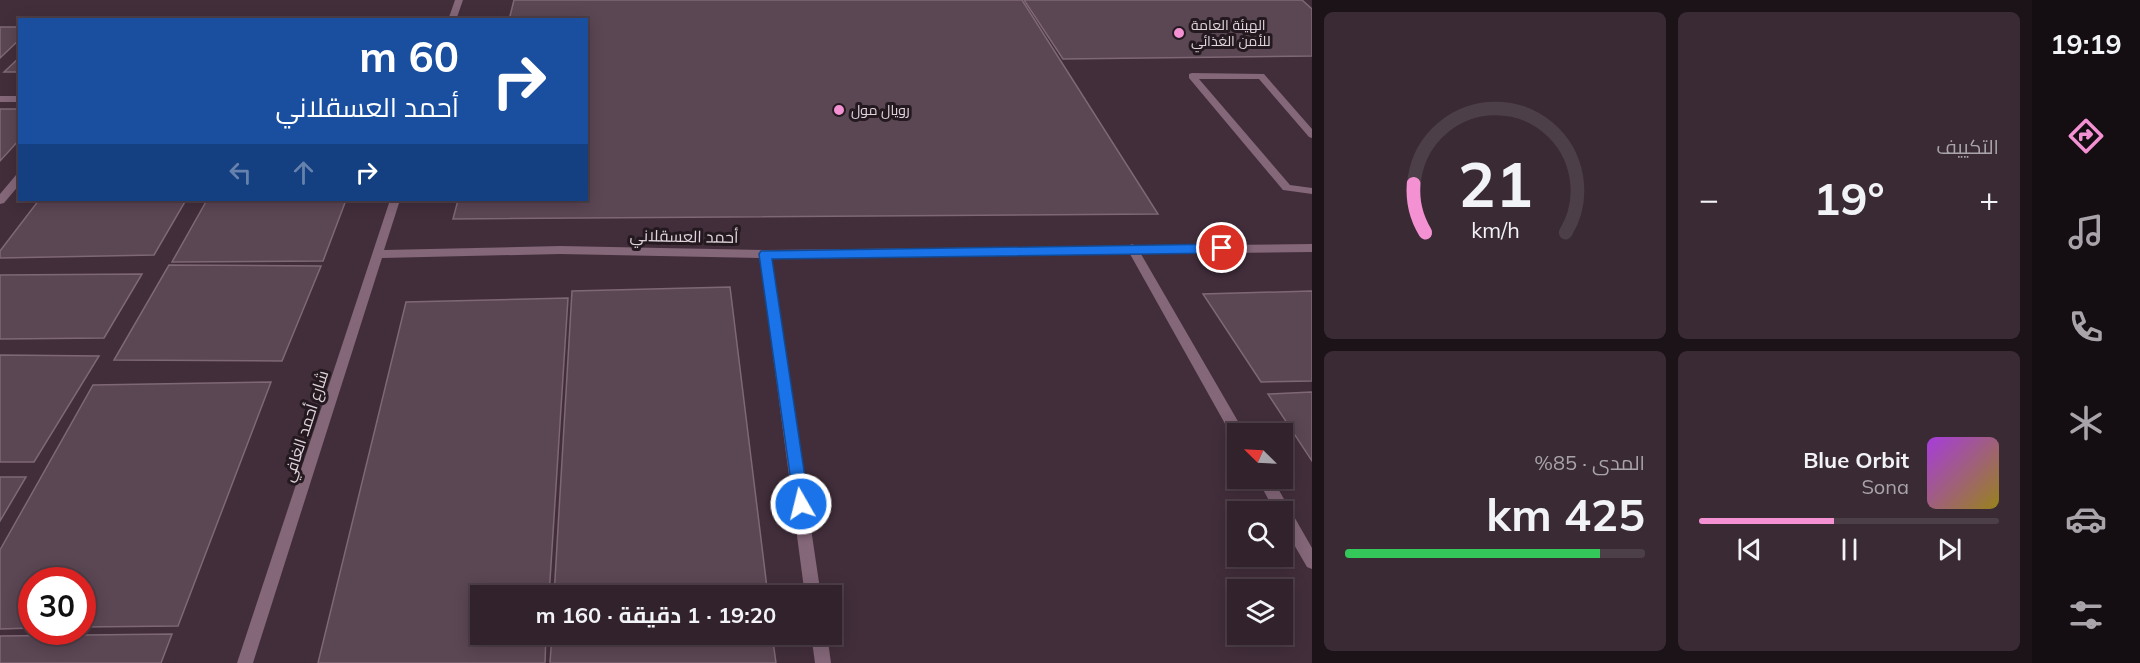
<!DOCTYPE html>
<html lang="ar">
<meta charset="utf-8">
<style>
:root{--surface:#32222c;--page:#3a2a34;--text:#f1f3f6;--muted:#a8a4a9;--line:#4d3f48;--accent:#f491d3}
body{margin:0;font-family:Mulish,Cairo,sans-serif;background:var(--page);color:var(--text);direction:rtl;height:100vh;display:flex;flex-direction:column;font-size:22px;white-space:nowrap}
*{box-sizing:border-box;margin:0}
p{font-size:20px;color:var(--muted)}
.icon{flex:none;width:33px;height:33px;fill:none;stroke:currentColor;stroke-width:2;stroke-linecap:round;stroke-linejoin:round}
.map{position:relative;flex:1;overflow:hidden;direction:ltr}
.sheet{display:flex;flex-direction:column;gap:12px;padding:12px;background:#1c1318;width:720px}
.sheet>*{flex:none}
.hud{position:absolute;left:18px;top:18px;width:570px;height:183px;border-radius:0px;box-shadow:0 3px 15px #0003,0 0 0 2px var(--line);direction:rtl;background:#1a4fa0;color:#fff;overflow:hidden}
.needle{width:39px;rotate:294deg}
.fabs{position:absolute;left:1227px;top:423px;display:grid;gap:12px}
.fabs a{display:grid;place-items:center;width:66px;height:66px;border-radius:0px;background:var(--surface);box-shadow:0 3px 15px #0003,0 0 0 2px var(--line);font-size:30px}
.speed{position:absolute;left:18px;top:567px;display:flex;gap:12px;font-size:30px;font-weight:700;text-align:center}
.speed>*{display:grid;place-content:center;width:78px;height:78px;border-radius:50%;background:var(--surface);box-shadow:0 3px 15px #0003,0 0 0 2px var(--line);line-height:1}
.speed .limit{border:9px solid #d22;background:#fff;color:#111}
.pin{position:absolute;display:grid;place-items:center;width:51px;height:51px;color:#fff;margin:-26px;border:3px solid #fff;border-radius:50%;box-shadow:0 2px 6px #0007}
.me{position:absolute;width:66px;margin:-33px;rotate:352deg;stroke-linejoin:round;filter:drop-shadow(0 0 4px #0008)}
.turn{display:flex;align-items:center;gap:21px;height:126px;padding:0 30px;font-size:27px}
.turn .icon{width:78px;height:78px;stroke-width:2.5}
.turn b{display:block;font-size:42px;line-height:51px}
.lanes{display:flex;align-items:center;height:57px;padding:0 30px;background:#0003;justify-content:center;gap:30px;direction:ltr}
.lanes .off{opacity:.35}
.big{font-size:45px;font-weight:700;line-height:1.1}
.sheet .tile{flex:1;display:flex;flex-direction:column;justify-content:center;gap:9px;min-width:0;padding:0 21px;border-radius:9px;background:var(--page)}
.sheet .dial{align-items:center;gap:0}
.dial svg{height:156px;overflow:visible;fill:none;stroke:var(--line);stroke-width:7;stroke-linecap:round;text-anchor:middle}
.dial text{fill:var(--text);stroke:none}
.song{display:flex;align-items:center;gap:18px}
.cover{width:72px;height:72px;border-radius:9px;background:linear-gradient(135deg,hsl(280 70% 55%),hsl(50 70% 35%))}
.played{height:6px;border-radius:3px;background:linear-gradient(90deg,var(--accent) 45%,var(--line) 45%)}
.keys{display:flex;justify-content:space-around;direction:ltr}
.heat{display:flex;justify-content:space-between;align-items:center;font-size:33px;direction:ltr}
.charge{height:9px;border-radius:4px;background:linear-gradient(90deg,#34c759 85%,var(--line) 0)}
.sheet .tiles{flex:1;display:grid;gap:12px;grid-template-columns:repeat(2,1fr)}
.trip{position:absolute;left:470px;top:585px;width:372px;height:60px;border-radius:0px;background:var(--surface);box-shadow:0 3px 15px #0003,0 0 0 2px var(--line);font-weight:700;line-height:60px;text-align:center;direction:rtl}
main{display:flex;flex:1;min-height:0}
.tabs{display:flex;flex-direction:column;width:108px;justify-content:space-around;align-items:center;background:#140e12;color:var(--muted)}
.tabs .icon{width:42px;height:42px}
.tabs .on{color:var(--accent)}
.tabs b{font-size:27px;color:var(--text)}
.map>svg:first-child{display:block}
</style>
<main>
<nav class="tabs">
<b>19:19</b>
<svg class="icon on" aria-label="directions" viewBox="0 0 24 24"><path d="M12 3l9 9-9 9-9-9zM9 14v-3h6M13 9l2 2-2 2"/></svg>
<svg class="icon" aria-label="music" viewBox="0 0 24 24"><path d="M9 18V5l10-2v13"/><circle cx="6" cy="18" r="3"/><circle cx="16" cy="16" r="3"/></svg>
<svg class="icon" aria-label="phone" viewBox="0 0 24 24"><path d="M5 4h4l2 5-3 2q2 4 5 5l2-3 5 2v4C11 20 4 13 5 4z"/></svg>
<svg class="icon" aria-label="climate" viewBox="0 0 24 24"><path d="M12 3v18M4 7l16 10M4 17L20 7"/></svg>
<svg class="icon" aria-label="car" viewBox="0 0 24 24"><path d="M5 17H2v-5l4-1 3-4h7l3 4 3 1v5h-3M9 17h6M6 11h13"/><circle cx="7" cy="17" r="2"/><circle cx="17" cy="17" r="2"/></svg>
<svg class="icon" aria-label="filters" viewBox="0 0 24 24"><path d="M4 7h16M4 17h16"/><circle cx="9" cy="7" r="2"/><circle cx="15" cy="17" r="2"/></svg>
</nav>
<section class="sheet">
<div class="tiles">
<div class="tile"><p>التكييف</p>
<div class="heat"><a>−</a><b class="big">19°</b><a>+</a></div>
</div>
<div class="tile dial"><svg viewBox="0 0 100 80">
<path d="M14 69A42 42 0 1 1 86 69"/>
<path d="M14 69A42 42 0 0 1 8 44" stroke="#f491d3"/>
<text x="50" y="56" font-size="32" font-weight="700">21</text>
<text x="50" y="72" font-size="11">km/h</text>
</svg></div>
<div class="tile">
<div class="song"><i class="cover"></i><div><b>Blue Orbit</b><p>Sona</p></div></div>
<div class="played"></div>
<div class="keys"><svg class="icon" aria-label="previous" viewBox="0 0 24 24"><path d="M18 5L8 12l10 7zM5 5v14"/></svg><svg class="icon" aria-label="pause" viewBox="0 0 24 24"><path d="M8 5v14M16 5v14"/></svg><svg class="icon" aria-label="next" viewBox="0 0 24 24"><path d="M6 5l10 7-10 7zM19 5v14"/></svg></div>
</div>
<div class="tile"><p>المدى · 85%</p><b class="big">425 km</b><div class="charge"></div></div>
</div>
</section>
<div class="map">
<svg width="1312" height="663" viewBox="0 0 1312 663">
<rect width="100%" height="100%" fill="#422e3b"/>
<g fill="#5b4653" stroke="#7f6876" stroke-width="1.5">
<path d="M 514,0 L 1022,0 L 1158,214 L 453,219 L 458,200 L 586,200 L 586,20 L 509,20 Z"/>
<path d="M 1024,0 L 1302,0 L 1312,9 L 1312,56 L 1063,59 Z"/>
<path d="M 0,27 L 20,27 L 20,39 L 0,58 Z"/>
<path d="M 20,57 L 20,72 L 4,72 Z"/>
<path d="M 0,109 L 20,109 L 20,139 L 0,161 Z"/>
<path d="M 39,200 L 186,200 L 154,255 L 0,258 L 0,251 Z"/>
<path d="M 207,200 L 346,200 L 323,261 L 172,262 Z"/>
<path d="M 169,265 L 321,266 L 282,361 L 114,360 Z"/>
<path d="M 142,274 L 104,338 L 0,339 L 0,275 Z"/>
<path d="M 730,287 L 768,596 L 554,596 L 572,291 Z"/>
<path d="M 1312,291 L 1312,381 L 1261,382 L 1203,294 Z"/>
<path d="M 568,298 L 549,596 L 480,596 L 480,634 L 546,634 L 545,663 L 318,663 L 406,302 Z"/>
<path d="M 0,355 L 99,356 L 34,462 L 0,462 Z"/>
<path d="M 271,382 L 178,626 L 82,627 L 82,580 L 32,580 L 32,628 L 0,629 L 0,550 L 93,385 Z"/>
<path d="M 1312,392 L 1312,461 L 1268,394 Z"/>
<path d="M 0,477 L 26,477 L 0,521 Z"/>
<path d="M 172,634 L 161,663 L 0,663 L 0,636 Z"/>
<path d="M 552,634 L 772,634 L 776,663 L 550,663 Z"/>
</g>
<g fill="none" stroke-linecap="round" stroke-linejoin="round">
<path fill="#846779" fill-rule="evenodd" d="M 1192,73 L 1264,74 L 1312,129 L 1312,138 L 1309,137 L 1259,79 L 1199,79 L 1290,185 L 1312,188 L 1312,194 L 1283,190 L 1189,78 L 1189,74 Z"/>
<g fill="#846779" fill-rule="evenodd">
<path d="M 455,0 L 463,0 L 456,20 L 448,20 Z"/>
<rect x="0" y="96" width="20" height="6"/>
<path d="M 20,174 L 20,184 L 4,203 L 0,204 L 0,194 L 16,175 Z"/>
<path d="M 390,200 L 400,200 L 384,250 L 560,246 L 765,250 L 1128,246 L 1132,244 L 1136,246 L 1312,244 L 1312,252 L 1141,254 L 1243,430 L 1244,434 L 1238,434 L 1238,440 L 1233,438 L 1130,254 L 771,258 L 821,596 L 805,596 L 760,258 L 560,254 L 382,258 L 253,663 L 237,663 Z"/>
<path d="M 1257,478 L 1272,478 L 1312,548 L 1312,569 L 1307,567 L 1282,524 L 1282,512 L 1275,512 Z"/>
<path d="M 811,634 L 827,634 L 831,663 L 815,663 Z"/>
</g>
</g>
<path fill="#1a73e8" stroke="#114b97" stroke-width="1.5" d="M 1222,244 L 1228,248 L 1222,253 L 772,259 L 809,504 L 806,510 L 801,512 L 795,510 L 759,254 L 761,251 Z"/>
<g fill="#f491d3" stroke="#23191f" stroke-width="2">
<circle cx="1179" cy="33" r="6"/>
<circle cx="839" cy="110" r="6"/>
</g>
<g text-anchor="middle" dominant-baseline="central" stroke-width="6" stroke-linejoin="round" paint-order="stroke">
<g font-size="14" fill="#e1d4dc" stroke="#23191f" text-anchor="start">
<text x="1191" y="25">الهيئة العامة<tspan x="1191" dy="16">للأمن الغذائي</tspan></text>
<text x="851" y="110">رويال مول</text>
</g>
<g font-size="16" fill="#e1d4dc" stroke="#23191f">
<text transform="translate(684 236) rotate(1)">أحمد العسقلاني</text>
<text transform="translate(305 426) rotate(-72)">شارع أحمد الغافي</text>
</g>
</g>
</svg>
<div class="fabs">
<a><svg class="needle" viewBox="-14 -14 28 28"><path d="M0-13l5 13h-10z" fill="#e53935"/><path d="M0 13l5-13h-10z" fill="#a8a4a9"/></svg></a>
<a><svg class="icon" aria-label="search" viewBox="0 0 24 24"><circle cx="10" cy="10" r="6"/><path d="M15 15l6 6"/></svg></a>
<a><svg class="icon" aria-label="layers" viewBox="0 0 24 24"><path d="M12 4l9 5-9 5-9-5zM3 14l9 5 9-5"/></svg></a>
</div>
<div class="speed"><div class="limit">30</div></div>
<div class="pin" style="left:1222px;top:248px;background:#d93025"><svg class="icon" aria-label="arrive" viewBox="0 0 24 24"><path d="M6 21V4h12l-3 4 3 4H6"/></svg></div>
<svg class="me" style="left:801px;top:504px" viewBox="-20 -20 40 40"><circle r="17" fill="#1a73e8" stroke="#fff" stroke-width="3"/><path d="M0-11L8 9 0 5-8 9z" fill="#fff"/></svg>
<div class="trip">19:20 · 1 دقيقة · 160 m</div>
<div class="hud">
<div class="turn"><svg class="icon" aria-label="right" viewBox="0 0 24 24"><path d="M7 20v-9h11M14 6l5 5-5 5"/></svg><div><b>60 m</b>أحمد العسقلاني</div></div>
<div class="lanes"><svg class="icon off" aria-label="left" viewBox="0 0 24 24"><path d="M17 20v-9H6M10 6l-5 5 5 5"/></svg><svg class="icon off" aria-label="ahead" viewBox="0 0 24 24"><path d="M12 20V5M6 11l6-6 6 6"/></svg><svg class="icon" aria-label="right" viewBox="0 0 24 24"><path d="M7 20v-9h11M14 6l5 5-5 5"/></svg></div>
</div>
</div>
</main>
